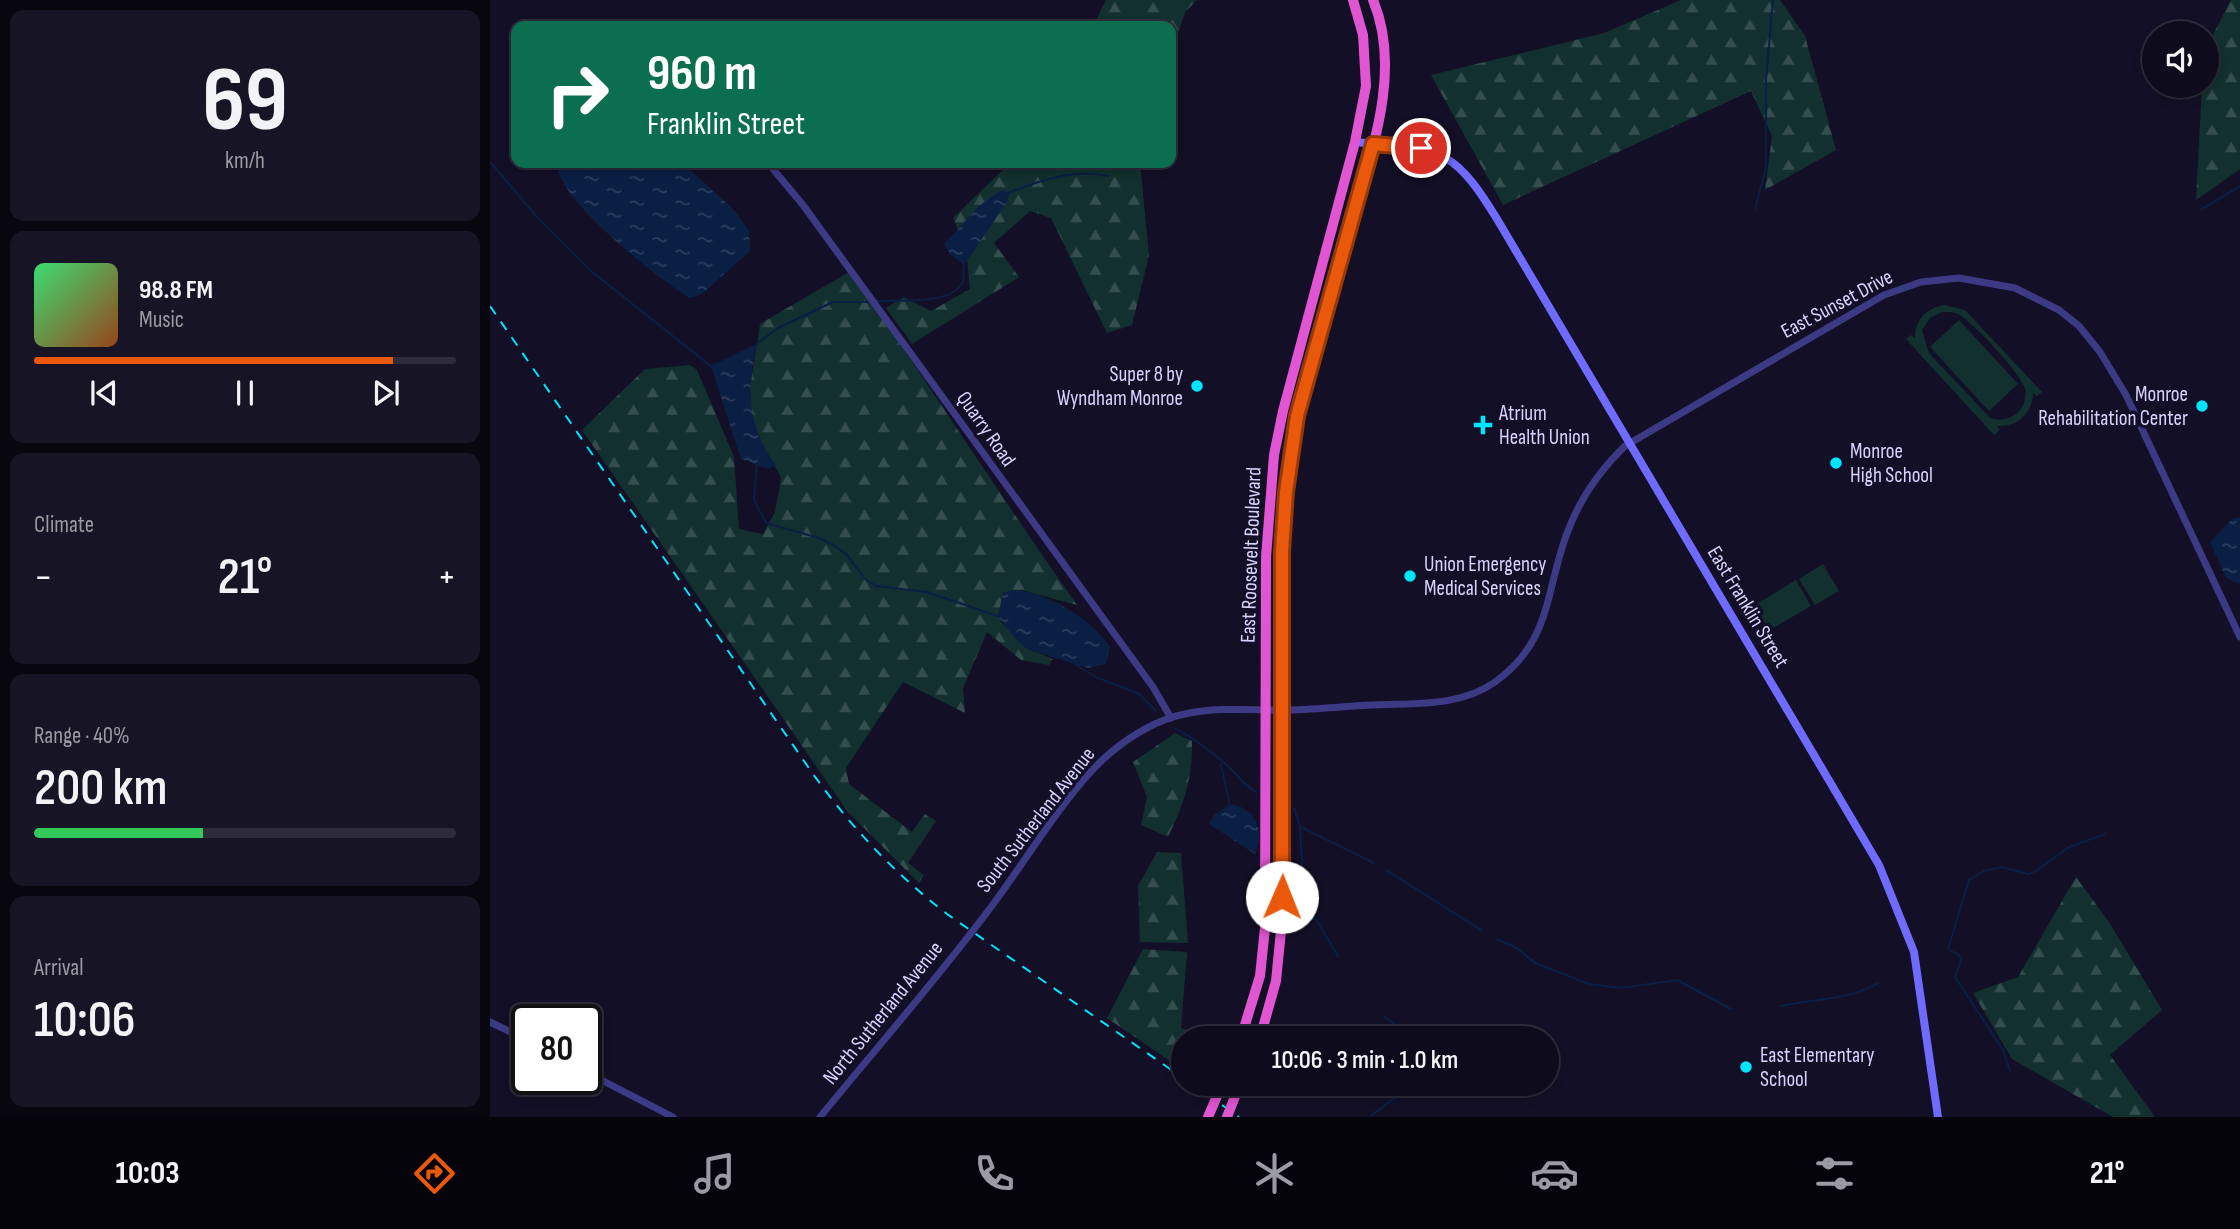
<!DOCTYPE html>
<meta charset="utf-8">
<style>
:root{--surface:#0e0b1c;--page:#171425;--text:#f1f3f6;--muted:#9b9ba3;--line:#2e2b3b;--accent:#ea580c}
body{margin:0;font-family:"Sofia Sans Condensed",sans-serif;background:var(--page);color:var(--text);height:100vh;display:flex;flex-direction:column;font-size:26px;white-space:nowrap}
*{box-sizing:border-box;margin:0}
p{font-size:23px;color:var(--muted)}
.icon{flex:none;width:38px;height:38px;fill:none;stroke:currentColor;stroke-width:2;stroke-linecap:round;stroke-linejoin:round}
.map{position:relative;flex:1;overflow:hidden}
.panel{display:flex;flex-direction:column;gap:10px;padding:10px;background:#08060f;width:490px}
.panel>*{flex:none}
.top-card{position:absolute;left:21px;top:21px;width:665px;height:147px;border-radius:14px;box-shadow:0 4px 10px #0003,0 0 0 2px var(--line);background:#0b6e4f;color:#fff;overflow:hidden}
.buttons{position:absolute;left:1652px;top:21px;display:grid;gap:14px}
.buttons a{display:grid;place-items:center;width:77px;height:77px;border-radius:50%;background:var(--surface);box-shadow:0 4px 10px #0003,0 0 0 2px var(--line);font-size:35px}
.speed{position:absolute;left:21px;top:1004px;display:flex;gap:14px;font-size:35px;font-weight:700;text-align:center}
.speed>*{display:grid;place-content:center;width:91px;height:91px;border-radius:50%;background:var(--surface);box-shadow:0 4px 10px #0003,0 0 0 2px var(--line);line-height:1}
.speed .limit{border:4px solid #111;border-radius:10px;background:#fff;color:#111}
.pin{position:absolute;display:grid;place-items:center;width:60px;height:60px;color:#fff;margin:-30px;border:4px solid #fff;border-radius:50%;box-shadow:0 2px 7px #0007}
.me{position:absolute;width:77px;margin:-38px;rotate:1deg;stroke-linejoin:round;filter:drop-shadow(0 0 5px #0008)}
.turn{display:flex;align-items:center;gap:24px;height:147px;padding:0 21px;font-size:32px}
.turn .icon{width:91px;height:91px;stroke-width:2.5}
.turn b{display:block;font-size:49px;line-height:60px}
.big{font-size:52px;font-weight:600;line-height:1.1}
.panel .card{flex:1;display:flex;flex-direction:column;justify-content:center;gap:10px;min-width:0;padding:0 24px;border-radius:14px;background:var(--page)}
.panel .dial{align-items:center;gap:0}
.dial b{font-size:91px;line-height:1}
.song{display:flex;align-items:center;gap:21px}
.cover{width:84px;height:84px;border-radius:10px;background:linear-gradient(135deg,hsl(140 70% 55%),hsl(20 70% 35%))}
.played{height:7px;border-radius:4px;background:linear-gradient(90deg,var(--accent) 85%,var(--line) 85%)}
.keys{display:flex;justify-content:space-around;direction:ltr}
.heat{display:flex;justify-content:space-between;align-items:center;font-size:38px;direction:ltr}
.charge{height:10px;border-radius:5px;background:linear-gradient(90deg,#34c759 40%,var(--line) 0)}
.trip{position:absolute;left:681px;top:1026px;width:388px;height:70px;border-radius:35px;background:var(--surface);box-shadow:0 4px 10px #0003,0 0 0 2px var(--line);font-weight:600;line-height:70px;text-align:center}
.dock{display:flex;height:112px;justify-content:space-around;align-items:center;background:#06040b;color:var(--muted)}
.dock .icon{width:49px;height:49px}
.dock .active{color:var(--accent)}
.dock b{font-size:32px;color:var(--text)}
main{display:flex;flex:1;min-height:0}
.map>svg:first-child{display:block}
</style>
<main>
<section class="panel">
<div class="card dial"><b>69</b><p>km/h</p></div>
<div class="card">
<div class="song"><i class="cover"></i><div><b>98.8 FM</b><p>Music</p></div></div>
<div class="played"></div>
<div class="keys"><svg class="icon" aria-label="previous" viewBox="0 0 24 24"><path d="M18 5L8 12l10 7zM5 5v14"/></svg><svg class="icon" aria-label="pause" viewBox="0 0 24 24"><path d="M8 5v14M16 5v14"/></svg><svg class="icon" aria-label="next" viewBox="0 0 24 24"><path d="M6 5l10 7-10 7zM19 5v14"/></svg></div>
</div>
<div class="card"><p>Climate</p>
<div class="heat"><a>−</a><b class="big">21°</b><a>+</a></div>
</div>
<div class="card"><p>Range · 40%</p><b class="big">200 km</b><div class="charge"></div></div>
<div class="card"><p>Arrival</p><b class="big">10:06</b></div>
</section>
<div class="map">
<svg width="1750" height="1117" viewBox="0 0 1750 1117">
<defs>
<pattern id="forest-firs" width="22" height="20" patternUnits="userSpaceOnUse" patternTransform="scale(1.75)"><rect width="22" height="20" fill="#12302f"/><path d="M5 1l3.5 6h-7zM16 11l3.5 6h-7z" fill="#344d4e"/></pattern>
<pattern id="water-ripples" width="26" height="14" patternUnits="userSpaceOnUse" patternTransform="scale(1.75)"><rect width="26" height="14" fill="#0a1f44"/><path d="M2 4q2-2 4 0t4 0M15 11q2-2 4 0t4 0" fill="none" stroke="#2d3f60"/></pattern>
</defs>
<rect width="100%" height="100%" fill="#130f26"/>
<g fill="url(#forest-firs)">
<path d="M 616,0 L 707,0 L 695,12 L 681,55 L 681,26 L 603,26 Z"/>
<path d="M 1191,0 L 1290,0 L 1315,36 L 1346,150 L 1275,190 L 1282,136 L 1261,91 L 1013,205 L 941,75 L 1114,33 Z"/>
<path d="M 1741,0 L 1750,0 L 1750,169 L 1706,200 L 1712,86 L 1717,86 L 1717,46 Z"/>
<path d="M 520,163 L 650,163 L 659,255 L 642,325 L 617,333 L 561,218 L 540,211 L 504,243 L 529,277 L 422,344 L 396,308 L 414,297 L 441,311 L 480,289 L 476,248 L 463,218 Z"/>
<path d="M 359,272 C 438,381 509,495 587,605 L 531,590 L 510,621 L 536,648 L 563,659 L 559,665 L 531,660 L 497,632 L 473,688 L 475,713 L 413,682 L 356,768 L 359,784 L 422,832 L 435,814 L 446,821 L 418,863 L 434,875 L 429,883 L 358,812 L 92,430 L 155,369 L 200,365 L 207,370 L 244,457 L 249,529 L 273,534 L 285,512 L 291,478 C 285,464 275,453 268,439 C 251,402 266,361 270,324 Z"/>
<path d="M 685,733 L 702,741 C 703,777 694,804 678,837 L 651,825 L 657,797 L 643,762 Z"/>
<path d="M 667,852 L 691,853 L 698,943 L 650,942 L 648,886 Z"/>
<path d="M 1586,877 L 1619,922 L 1672,1010 L 1620,1055 L 1665,1117 L 1623,1117 L 1522,1059 L 1483,993 L 1528,977 Z"/>
<path d="M 653,949 L 697,952 L 691,1028 L 723,1038 L 693,1038 L 693,1070 L 617,1018 Z"/>
</g>
<g fill="#12302f" fill-rule="evenodd">
<path d="M 1455,305 L 1475,310 L 1552,392 L 1547,396 L 1543,393 C 1542,414 1528,427 1507,426 L 1510,430 L 1504,435 L 1416,339 L 1421,335 L 1425,338 C 1425,320 1437,307 1455,305 ZM 1452,312 C 1458,312 1463,312 1468,314 C 1482,321 1528,371 1534,386 C 1538,396 1534,408 1526,414 C 1518,420 1509,421 1500,418 L 1439,353 L 1432,330 L 1440,318 Z"/>
<path d="M 1469,320 L 1528,384 L 1499,411 L 1440,347 Z"/>
<path d="M 1333,564 L 1349,591 L 1325,605 L 1309,579 Z"/>
<path d="M 1306,580 L 1321,606 L 1273,634 L 1258,609 Z"/>
</g>
<g fill="url(#water-ripples)">
<path d="M 68,163 L 193,163 L 245,211 L 259,231 L 260,251 L 212,294 L 200,298 C 172,282 61,195 68,163 Z"/>
<path d="M 512,190 L 519,193 L 517,202 L 474,265 L 460,254 L 454,244 L 489,206 Z"/>
<path d="M 268,343 C 255,386 258,429 286,465 L 278,469 L 251,459 L 221,366 Z"/>
<path d="M 1750,517 L 1750,584 L 1736,578 L 1720,542 L 1742,519 Z"/>
<path d="M 522,590 C 556,590 602,620 620,647 L 616,664 L 598,668 L 540,650 L 527,641 L 508,616 L 513,593 Z"/>
<path d="M 740,805 C 765,805 776,833 765,854 L 719,824 L 724,815 Z"/>
</g>
<g fill="none" stroke-linecap="round" stroke-linejoin="round">
<g stroke="#0a1f44" stroke-width="2">
<path d="M 0,162 L 47,217 L 101,271 L 222,367"/>
<path d="M 518,193 C 551,180 583,169 618,176"/>
<path d="M 1265,209 L 1276,168 L 1276,79 L 1283,0"/>
<path d="M 1712,209 L 1750,186"/>
<path d="M 387,301 C 408,300 465,305 473,281 C 474,276 473,269 474,264"/>
<path d="M 269,342 L 288,328 L 343,302 L 378,302"/>
<path d="M 267,463 L 264,500 L 276,523 L 329,538 L 345,546 L 357,555 L 375,579 L 386,586 L 437,592 L 508,616"/>
<path d="M 586,665 L 606,677 L 649,694 L 666,711"/>
<path d="M 685,728 C 706,740 724,753 741,769 C 750,778 754,785 766,792"/>
<path d="M 731,764 L 740,806"/>
<path d="M 804,808 L 810,827 L 814,899 L 848,956"/>
<path d="M 811,827 L 884,863"/>
<path d="M 896,870 L 991,930"/>
<path d="M 1007,939 L 1027,948 L 1045,963 L 1099,984 L 1131,988 L 1187,980 L 1241,1009"/>
<path d="M 1291,1006 C 1324,999 1360,1000 1388,983"/>
<path d="M 895,1017 L 923,1038"/>
<path d="M 1520,1071 L 1513,1050 L 1465,977 L 1472,957 L 1458,949 L 1479,880 L 1494,871 L 1512,867 L 1538,874 L 1546,871 L 1579,847 L 1615,834"/>
<path d="M 880,1117 L 904,1098 L 929,1094 L 937,1083"/>
</g>
<g stroke="#3d3a85" stroke-width="7">
<path d="M 278,163 L 313,205 L 663,687 L 681,718"/>
<path d="M 0,1022 L 37,1040"/>
<path d="M 96,1072 L 183,1117"/>
<path d="M 330,1117 C 388,1046 449,977 504,903 C 537,859 579,788 619,754 C 640,736 668,719 695,714 C 727,707 760,710 792,710 C 823,710 853,706 884,705 C 924,703 970,707 1005,682 C 1061,642 1055,594 1076,536 C 1088,502 1109,471 1135,446 L 1394,295 L 1431,282 L 1469,278 L 1525,288 L 1569,310 L 1589,326 L 1610,352 L 1636,395 L 1750,637"/>
</g>
<path stroke="#6f6bff" stroke-width="8" d="M 865,142 C 953,150 962,145 1010,224 L 1389,865 L 1424,952 L 1448,1117"/>
<g stroke="#e055d1" stroke-width="10">
<path d="M 751,1038 L 770,976 L 775,928 L 776,557 L 784,455 L 793,411 L 865,142 L 876,86 L 873,35 L 863,0"/>
<path d="M 770,1038 L 786,981 L 792,921 L 792,551 C 795,506 797,458 808,414 C 824,354 842,294 858,234 C 878,161 914,74 883,0"/>
<path d="M 746,1094 L 751,1083"/>
</g>
<g stroke="#00e5ff" stroke-width="2" stroke-dasharray="10 9" stroke-linecap="butt">
<path d="M 0,306 L 323,774 C 362,828 404,873 457,914 L 693,1078"/>
<path d="M 701,1083 L 749,1117"/>
</g>
<g stroke="#e055d1" stroke-width="10">
<path d="M 718,1117 L 731,1087"/>
<path d="M 737,1117 L 746,1094"/>
</g>
</g>
<g fill="none" stroke-linecap="round" stroke-linejoin="round">
<defs>
<path id="route" d="M 792,897 L 792,551 L 796,492 L 807,416 L 883,144 L 931,148"/>
</defs>
<use href="#route" stroke="#983908" stroke-width="18"/>
<use href="#route" stroke="#ea580c" stroke-width="12"/>
</g>
<g fill="#00e5ff" stroke="#130f26" stroke-width="2.5">
<circle cx="707" cy="386" r="7"/>
<circle cx="1712" cy="406" r="7"/>
<path d="M989.5 414.5h7v7h7v7h-7v7h-7v-7h-7v-7h7z"/>
<circle cx="1346" cy="463" r="7"/>
<circle cx="920" cy="576" r="7"/>
<circle cx="1256" cy="1067" r="7"/>
</g>
<g text-anchor="middle" dominant-baseline="central" stroke-width="7" stroke-linejoin="round" paint-order="stroke">
<g font-size="21" fill="#d9d4ff" stroke="#130f26">
<text transform="translate(1347 304) rotate(-28)">East Sunset Drive</text>
<text transform="translate(496 429) rotate(55)">Quarry Road</text>
<text transform="translate(761 555) rotate(-88)">East Roosevelt Boulevard</text>
<text transform="translate(1258 607) rotate(59)">East Franklin Street</text>
<text transform="translate(546 820) rotate(-52)">South Sutherland Avenue</text>
<text transform="translate(393 1013) rotate(-51)">North Sutherland Avenue</text>
</g>
<g font-size="21" fill="#d9d4ff" stroke="#130f26" text-anchor="start">
<text x="693" y="374" text-anchor="end">Super 8 by<tspan x="693" dy="24">Wyndham Monroe</tspan></text>
<text x="1698" y="394" text-anchor="end">Monroe<tspan x="1698" dy="24">Rehabilitation Center</tspan></text>
<text x="1009" y="413">Atrium<tspan x="1009" dy="24">Health Union</tspan></text>
<text x="1360" y="451">Monroe<tspan x="1360" dy="24">High School</tspan></text>
<text x="934" y="564">Union Emergency<tspan x="934" dy="24">Medical Services</tspan></text>
<text x="1270" y="1055">East Elementary<tspan x="1270" dy="24">School</tspan></text>
</g>
</g>
</svg>
<div class="buttons">
<a><svg class="icon" aria-label="sound" viewBox="0 0 24 24"><path d="M4 9h4l5-4v14l-5-4H4zM17 9q2 3 0 6"/></svg></a>
</div>
<div class="speed"><div class="limit">80</div></div>
<div class="pin" style="left:931px;top:148px;background:#d93025"><svg class="icon" aria-label="arrive" viewBox="0 0 24 24"><path d="M6 21V4h12l-3 4 3 4H6"/></svg></div>
<svg class="me" style="left:792px;top:897px" viewBox="-20 -20 40 40"><circle r="19" fill="#fff"/><path d="M0-13L10 11 0 6-10 11z" fill="#ea580c"/></svg>
<div class="trip">10:06 · 3 min · 1.0 km</div>
<div class="top-card">
<div class="turn"><svg class="icon" aria-label="right" viewBox="0 0 24 24"><path d="M7 20v-9h11M14 6l5 5-5 5"/></svg><div><b>960 m</b>Franklin Street</div></div>
</div>
</div>
</main>
<nav class="dock">
<b>10:03</b>
<svg class="icon active" aria-label="directions" viewBox="0 0 24 24"><path d="M12 3l9 9-9 9-9-9zM9 14v-3h6M13 9l2 2-2 2"/></svg>
<svg class="icon" aria-label="music" viewBox="0 0 24 24"><path d="M9 18V5l10-2v13"/><circle cx="6" cy="18" r="3"/><circle cx="16" cy="16" r="3"/></svg>
<svg class="icon" aria-label="phone" viewBox="0 0 24 24"><path d="M5 4h4l2 5-3 2q2 4 5 5l2-3 5 2v4C11 20 4 13 5 4z"/></svg>
<svg class="icon" aria-label="climate" viewBox="0 0 24 24"><path d="M12 3v18M4 7l16 10M4 17L20 7"/></svg>
<svg class="icon" aria-label="car" viewBox="0 0 24 24"><path d="M5 17H2v-5l4-1 3-4h7l3 4 3 1v5h-3M9 17h6M6 11h13"/><circle cx="7" cy="17" r="2"/><circle cx="17" cy="17" r="2"/></svg>
<svg class="icon" aria-label="filters" viewBox="0 0 24 24"><path d="M4 7h16M4 17h16"/><circle cx="9" cy="7" r="2"/><circle cx="15" cy="17" r="2"/></svg>
<b>21°</b>
</nav>
